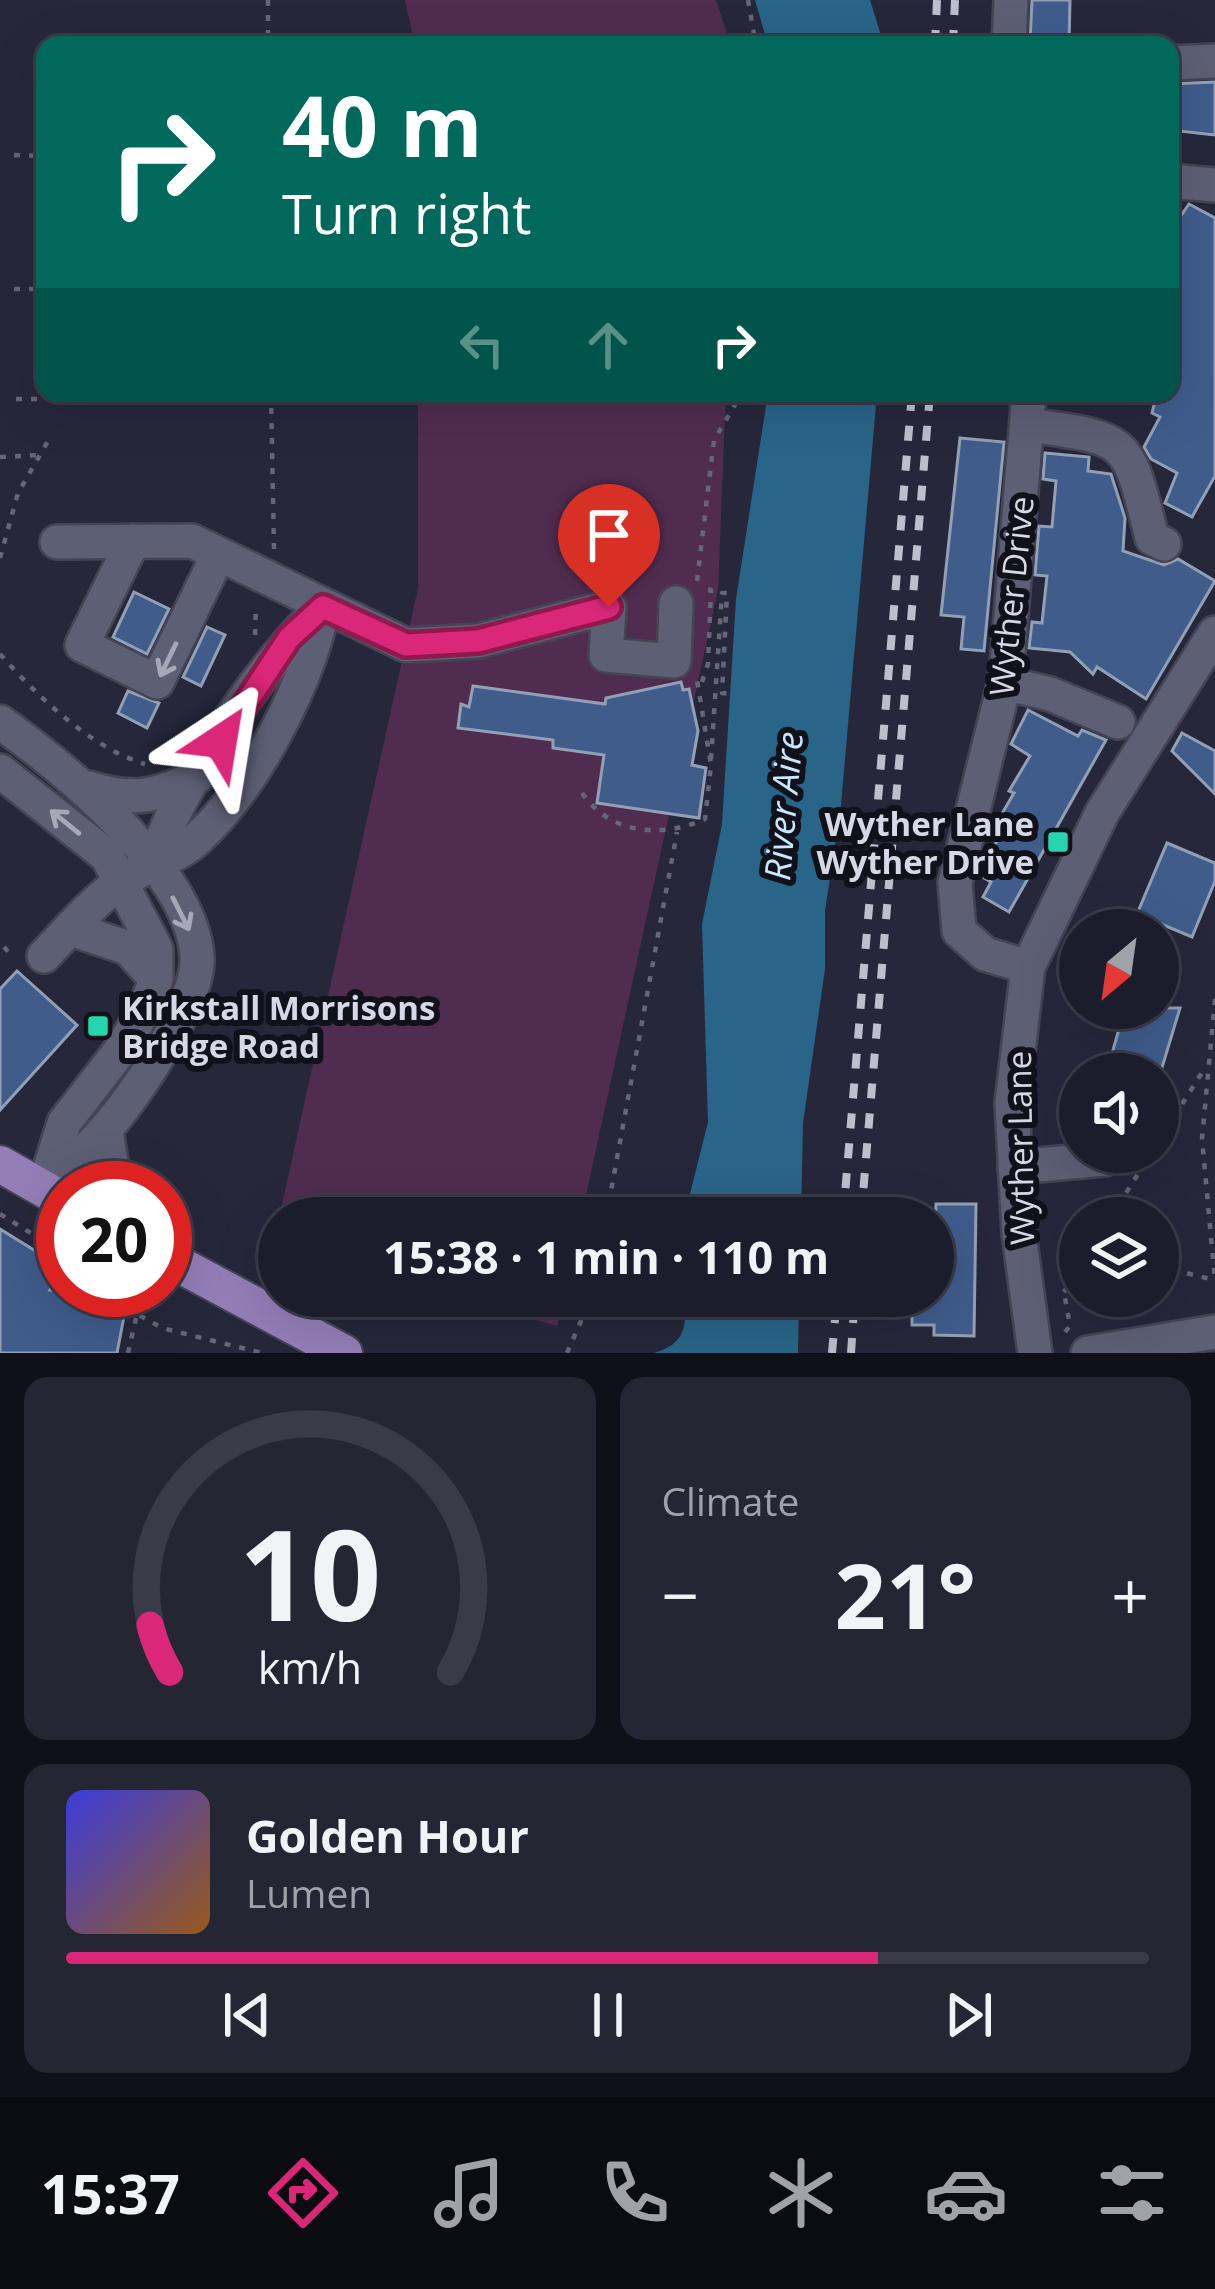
<!DOCTYPE html>
<meta charset="utf-8">
<style>
:root{--surface:#1c1d2c;--page:#252634;--text:#f1f3f6;--muted:#a0a2a9;--line:#3a3b48;--accent:#db2777}
body{margin:0;font-family:"Open Sans",sans-serif;background:var(--page);color:var(--text);height:100vh;display:flex;flex-direction:column;font-size:45px;white-space:nowrap}
*{box-sizing:border-box;margin:0}
p{font-size:39px;color:var(--muted)}
.icon{flex:none;width:66px;height:66px;fill:none;stroke:currentColor;stroke-width:2;stroke-linecap:round;stroke-linejoin:round}
.map{position:relative;height:1353px;overflow:hidden}
.sheet{display:flex;flex-direction:column;gap:24px;padding:24px;background:#0f1018;flex:1}
.sheet>*{flex:none}
.guide{position:absolute;left:36px;top:36px;width:1143px;height:366px;border-radius:24px;box-shadow:0 12px 48px #0002,0 0 0 3px var(--line);background:#00695c;color:#fff;overflow:hidden}
.needle{width:78px;rotate:209deg}
.fabs{position:absolute;left:1059px;top:909px;display:grid;gap:24px}
.fabs a{display:grid;place-items:center;width:120px;height:120px;border-radius:50%;background:var(--surface);box-shadow:0 12px 48px #0002,0 0 0 3px var(--line);font-size:60px}
.speed{position:absolute;left:36px;top:1161px;display:flex;gap:24px;font-size:60px;font-weight:700;text-align:center}
.speed>*{display:grid;place-content:center;width:156px;height:156px;border-radius:50%;background:var(--surface);box-shadow:0 12px 48px #0002,0 0 0 3px var(--line);line-height:1}
.speed .limit{border:18px solid #d22;background:#fff;color:#111}
.pin{position:absolute;display:grid;place-items:center;width:102px;height:102px;color:#fff;margin:-123px -51px;border-radius:50% 50% 50% 0;rotate:-45deg;box-shadow:0 0 12px #0007}
.pin .icon{rotate:45deg}
.me{position:absolute;width:132px;margin:-66px;rotate:33deg;stroke-linejoin:round;filter:drop-shadow(0 0 9px #0008)}
.turn{display:flex;align-items:center;gap:42px;height:252px;padding:0 48px;font-size:54px}
.turn .icon{width:156px;height:156px;stroke-width:2.5}
.turn b{display:block;font-size:84px;line-height:102px}
.lanes{display:flex;align-items:center;height:114px;padding:0 48px;background:#0003;justify-content:center;gap:60px;direction:ltr}
.lanes .off{opacity:.35}
.big{font-size:90px;font-weight:700;line-height:1.1}
.sheet .tile{flex:1;display:flex;flex-direction:column;justify-content:center;gap:18px;min-width:0;padding:0 42px;border-radius:24px;background:var(--page)}
.sheet .dial{align-items:center;gap:0}
.dial svg{height:312px;overflow:visible;fill:none;stroke:var(--line);stroke-width:7;stroke-linecap:round;text-anchor:middle}
.dial text{fill:var(--text);stroke:none}
.song{display:flex;align-items:center;gap:36px}
.cover{width:144px;height:144px;border-radius:18px;background:linear-gradient(135deg,hsl(240 70% 55%),hsl(30 70% 35%))}
.played{height:12px;border-radius:6px;background:linear-gradient(90deg,var(--accent) 75%,var(--line) 75%)}
.keys{display:flex;justify-content:space-around;direction:ltr}
.heat{display:flex;justify-content:space-between;align-items:center;font-size:66px;direction:ltr}
.sheet .tiles{flex:1;display:grid;gap:24px;grid-template-columns:1fr 1fr}
.tile:last-child{grid-column:span 2}
.trip{position:absolute;left:258px;top:1197px;width:696px;height:120px;border-radius:60px;background:var(--surface);box-shadow:0 12px 48px #0002,0 0 0 3px var(--line);font-weight:700;line-height:120px;text-align:center}
.tab-bar{display:flex;height:192px;justify-content:space-around;align-items:center;background:#0b0c12;color:var(--muted)}
.tab-bar .icon{width:84px;height:84px}
.tab-bar .active{color:var(--accent)}
.tab-bar b{font-size:54px;color:var(--text)}
.map>svg:first-child{display:block}
</style>
<div class="map">
<svg width="1215" height="1353" viewBox="0 0 1215 1353">
<rect width="100%" height="100%" fill="#26273b"/>
<g fill="#502d50">
<path d="M 405,0 L 716,0 L 731,45 L 415,45 Z"/>
<path d="M 418,393 L 726,393 L 718,590 L 581,1218 L 279,1218 L 418,588 Z"/>
<path d="M 453,1296 L 564,1296 L 557,1326 Z"/>
</g>
<g fill="#296589">
<path d="M 755,0 L 870,0 L 884,45 L 768,45 Z"/>
<path d="M 768,393 L 877,393 L 841,805 L 825,911 L 825,969 L 803,1123 L 801,1218 L 684,1218 L 708,1122 L 702,924 L 722,824 L 736,599 Z"/>
<path d="M 684,1296 L 799,1296 L 798,1353 L 654,1353 C 686,1344 687,1326 684,1296 Z"/>
</g>
<g fill="#3f5c8b" stroke="#92a0b6" stroke-width="3">
<path d="M 1032,0 L 1070,0 L 1069,45 L 1030,43 Z"/>
<path d="M 1215,82 L 1215,135 L 1170,130 L 1170,84 Z"/>
<path d="M 1189,204 L 1215,218 L 1215,476 L 1192,517 L 1165,503 L 1177,473 L 1151,459 L 1144,447 L 1160,417 L 1152,413 L 1157,393 L 1170,393 L 1170,211 L 1180,217 Z"/>
<path d="M 960,438 L 1004,442 L 984,651 L 961,649 L 964,617 L 941,615 Z"/>
<path d="M 1045,453 L 1089,457 L 1088,471 L 1111,474 L 1125,518 L 1123,551 L 1164,565 L 1178,559 L 1215,581 L 1146,699 L 1097,667 L 1093,674 L 1070,652 L 1029,648 L 1032,622 L 1042,623 L 1047,576 L 1035,575 L 1039,526 L 1052,527 L 1056,481 L 1043,479 Z"/>
<path d="M 134,592 L 169,609 L 147,654 L 113,637 Z"/>
<path d="M 207,627 L 225,635 L 201,686 L 183,677 Z"/>
<path d="M 681,682 L 683,690 L 689,689 L 698,731 L 692,765 L 706,768 L 699,818 L 597,803 L 604,755 L 553,748 L 553,740 L 458,728 L 461,704 L 469,707 L 473,686 L 605,704 L 606,698 Z"/>
<path d="M 128,691 L 159,703 L 147,728 L 118,713 Z"/>
<path d="M 1028,710 L 1078,736 L 1082,730 L 1106,740 L 1009,912 L 983,897 L 991,882 L 979,875 L 1001,833 L 993,829 L 1014,793 L 1009,791 L 1030,756 L 1011,744 Z"/>
<path d="M 1182,733 L 1215,751 L 1215,794 L 1172,751 Z"/>
<path d="M 1167,843 L 1215,863 L 1215,881 L 1192,937 L 1137,914 Z"/>
<path d="M 17,971 L 77,1025 L 0,1110 L 0,989 Z"/>
<path d="M 1125,1008 L 1180,1008 L 1161,1071 L 1111,1057 Z"/>
<path d="M 936,1204 L 976,1204 L 974,1336 L 934,1335 L 934,1325 L 912,1325 L 912,1296 L 933,1296 Z"/>
<path d="M 0,1229 L 63,1268 L 50,1290 L 100,1290 L 126,1306 L 117,1353 L 0,1353 Z"/>
</g>
<g fill="none" stroke-linecap="round" stroke-linejoin="round">
<defs>
<g id="minor">
<path d="M 1009,45 L 1011,0"/>
<path d="M 1170,63 L 1215,61"/>
<path d="M 1170,181 L 1215,185"/>
<path d="M 1028,425 C 1131,439 1127,437 1152,538 L 1164,544"/>
<path d="M 133,541 L 82,645 L 157,682 L 218,555"/>
<path d="M 57,542 L 192,541 L 406,645 L 478,641 L 609,607 L 606,655 L 674,661 L 676,603"/>
<path d="M 1005,683 L 1050,694 L 1118,722"/>
<path d="M 0,722 C 64,768 191,871 197,956 C 201,1000 133,1100 103,1132 C 85,1153 63,1171 43,1189"/>
<path d="M 0,771 L 107,856 L 156,949 L 156,979 L 147,1004 L 123,1047 L 64,1123 L 44,1188"/>
<path d="M 88,788 C 133,802 156,797 198,776"/>
<path d="M 154,864 C 173,792 268,657 323,607"/>
<path d="M 71,929 L 128,948 L 156,979"/>
<path d="M 44,956 C 69,930 94,900 124,880 C 147,864 177,858 197,839 C 254,787 309,682 323,607"/>
<path d="M 1028,967 L 985,954 L 959,931 L 955,883 L 1006,677 L 1029,393"/>
<path d="M 106,1130 L 115,1188"/>
<path d="M 1015,1167 L 1105,1159"/>
<path d="M 1035,1353 L 1019,1234 L 1012,1103 L 1028,967 L 1102,813 L 1215,633"/>
<path d="M 1088,1353 L 1215,1332"/>
</g>
<g id="major">
<path d="M 0,1164 L 63,1200"/>
<path d="M 165,1257 L 344,1353"/>
</g>
</defs>
<use href="#minor" stroke="#445" stroke-width="38"/>
<use href="#major" stroke="#445" stroke-width="40"/>
<g stroke="#656677" stroke-width="4.5" stroke-dasharray="6 9" stroke-linecap="butt">
<path d="M 268,0 L 268,45"/>
<path d="M 748,0 L 756,45"/>
<path d="M 14,155 L 44,156"/>
<path d="M 14,289 L 45,289"/>
<path d="M 271,393 L 274,549"/>
<path d="M 16,399 L 45,399"/>
<path d="M 0,457 L 40,455"/>
<path d="M 0,558 L 18,493 L 48,441"/>
<path d="M 697,581 L 714,440 L 742,393"/>
<path d="M 255,635 L 256,605"/>
<path d="M 0,654 C 37,696 91,748 145,764"/>
<path d="M 702,682 L 708,664 L 711,590 L 702,588"/>
<path d="M 711,759 L 722,593 L 727,593 L 722,693 L 731,694"/>
<path d="M 582,793 C 611,835 662,838 705,819 L 711,765 L 697,680"/>
<path d="M 4,947 L 13,957"/>
<path d="M 1215,999 L 1202,1139 L 1215,1281"/>
<path d="M 1158,1142 L 1203,1071"/>
<path d="M 0,1214 L 63,1253"/>
<path d="M 606,1218 L 677,832"/>
<path d="M 1110,1218 L 1152,1152"/>
<path d="M 1158,1266 L 1214,1280"/>
<path d="M 125,1290 L 137,1314 L 162,1328 L 262,1353"/>
<path d="M 1064,1292 L 1080,1266"/>
<path d="M 1065,1332 L 1070,1326 L 1064,1292 L 1080,1286"/>
<path d="M 128,1353 L 137,1314"/>
<path d="M 567,1353 L 592,1296"/>
</g>
<use href="#minor" stroke="#5d5f75" stroke-width="33"/>
<use href="#major" stroke="#937eb7" stroke-width="36"/>
<g stroke="#bebfcd" stroke-width="8" stroke-dasharray="15 15" stroke-linecap="butt">
<path d="M 935,45 L 937,0"/>
<path d="M 953,45 L 955,0"/>
<path d="M 843,1218 L 912,393"/>
<path d="M 861,1218 L 930,393"/>
<path d="M 832,1353 L 837,1296"/>
<path d="M 851,1353 L 855,1296"/>
</g>
</g>
<defs><path id="oneway-shaft" d="M-6 0H5M1.5-3L5.5 0L1.5 3" fill="none" stroke-width="1.6" stroke-linecap="round" stroke-linejoin="round" transform="scale(3)"/></defs>
<g stroke="#a6a8b8">
<use href="#oneway-shaft" transform="translate(168 660) rotate(116)"/>
<use href="#oneway-shaft" transform="translate(65 822) rotate(-141)"/>
<use href="#oneway-shaft" transform="translate(181 914) rotate(63)"/>
</g>
<g fill="none" stroke-linecap="round" stroke-linejoin="round">
<defs>
<path id="route" d="M 221,741 L 289,638 L 323,607 L 406,645 L 478,641 L 609,607"/>
</defs>
<use href="#route" stroke="#8e194d" stroke-width="30"/>
<use href="#route" stroke="#db2777" stroke-width="21"/>
</g>
<g fill="#27d5ad" stroke="#11111a" stroke-width="4.5">
<rect x="1046" y="830" width="24" height="24" rx="6"/>
<rect x="86" y="1014" width="24" height="24" rx="6"/>
</g>
<g text-anchor="middle" dominant-baseline="central" stroke-width="12" stroke-linejoin="round" paint-order="stroke">
<g font-size="33" fill="#d7d8e5" stroke="#11111a">
<text transform="translate(1011 596) rotate(-84)">Wyther Drive</text>
<text transform="translate(1020 1148) rotate(-91)">Wyther Lane</text>
</g>
<g font-size="33" font-weight="bold" fill="#d7d8e5" stroke="#11111a" text-anchor="end">
<text x="1034" y="823">Wyther Lane<tspan x="1034" dy="38">Wyther Drive</tspan></text>
<text x="122" y="1007" text-anchor="start">Kirkstall Morrisons<tspan x="122" dy="38">Bridge Road</tspan></text>
</g>
<g font-size="36" font-style="italic" fill="#c7e8fe" stroke="#11111a">
<text transform="translate(783 806) rotate(-85)">River Aire</text>
</g>
</g>
</svg>
<div class="fabs">
<a><svg class="needle" viewBox="-14 -14 28 28"><path d="M0-13l5 13h-10z" fill="#e53935"/><path d="M0 13l5-13h-10z" fill="#a0a2a9"/></svg></a>
<a><svg class="icon" aria-label="sound" viewBox="0 0 24 24"><path d="M4 9h4l5-4v14l-5-4H4zM17 9q2 3 0 6"/></svg></a>
<a><svg class="icon" aria-label="layers" viewBox="0 0 24 24"><path d="M12 4l9 5-9 5-9-5zM3 14l9 5 9-5"/></svg></a>
</div>
<div class="speed"><div class="limit">20</div></div>
<div class="pin" style="left:609px;top:607px;background:#d93025"><svg class="icon" aria-label="arrive" viewBox="0 0 24 24"><path d="M6 21V4h12l-3 4 3 4H6"/></svg></div>
<svg class="me" style="left:221px;top:741px" viewBox="-20 -20 40 40"><path d="M0-17L14 15 0 8-14 15z" fill="#db2777" stroke="#fff" stroke-width="4"/></svg>
<div class="trip">15:38 · 1 min · 110 m</div>
<div class="guide">
<div class="turn"><svg class="icon" aria-label="right" viewBox="0 0 24 24"><path d="M7 20v-9h11M14 6l5 5-5 5"/></svg><div><b>40 m</b>Turn right</div></div>
<div class="lanes"><svg class="icon off" aria-label="left" viewBox="0 0 24 24"><path d="M17 20v-9H6M10 6l-5 5 5 5"/></svg><svg class="icon off" aria-label="ahead" viewBox="0 0 24 24"><path d="M12 20V5M6 11l6-6 6 6"/></svg><svg class="icon" aria-label="right" viewBox="0 0 24 24"><path d="M7 20v-9h11M14 6l5 5-5 5"/></svg></div>
</div>
</div>
<section class="sheet">
<div class="tiles">
<div class="tile dial"><svg viewBox="0 0 100 80">
<path d="M14 69A42 42 0 1 1 86 69"/>
<path d="M14 69A42 42 0 0 1 9 57" stroke="#db2777"/>
<text x="50" y="56" font-size="32" font-weight="700">10</text>
<text x="50" y="72" font-size="11">km/h</text>
</svg></div>
<div class="tile"><p>Climate</p>
<div class="heat"><a>−</a><b class="big">21°</b><a>+</a></div>
</div>
<div class="tile">
<div class="song"><i class="cover"></i><div><b>Golden Hour</b><p>Lumen</p></div></div>
<div class="played"></div>
<div class="keys"><svg class="icon" aria-label="previous" viewBox="0 0 24 24"><path d="M18 5L8 12l10 7zM5 5v14"/></svg><svg class="icon" aria-label="pause" viewBox="0 0 24 24"><path d="M8 5v14M16 5v14"/></svg><svg class="icon" aria-label="next" viewBox="0 0 24 24"><path d="M6 5l10 7-10 7zM19 5v14"/></svg></div>
</div>
</div>
</section>
<nav class="tab-bar">
<b>15:37</b>
<svg class="icon active" aria-label="directions" viewBox="0 0 24 24"><path d="M12 3l9 9-9 9-9-9zM9 14v-3h6M13 9l2 2-2 2"/></svg>
<svg class="icon" aria-label="music" viewBox="0 0 24 24"><path d="M9 18V5l10-2v13"/><circle cx="6" cy="18" r="3"/><circle cx="16" cy="16" r="3"/></svg>
<svg class="icon" aria-label="phone" viewBox="0 0 24 24"><path d="M5 4h4l2 5-3 2q2 4 5 5l2-3 5 2v4C11 20 4 13 5 4z"/></svg>
<svg class="icon" aria-label="climate" viewBox="0 0 24 24"><path d="M12 3v18M4 7l16 10M4 17L20 7"/></svg>
<svg class="icon" aria-label="car" viewBox="0 0 24 24"><path d="M5 17H2v-5l4-1 3-4h7l3 4 3 1v5h-3M9 17h6M6 11h13"/><circle cx="7" cy="17" r="2"/><circle cx="17" cy="17" r="2"/></svg>
<svg class="icon" aria-label="filters" viewBox="0 0 24 24"><path d="M4 7h16M4 17h16"/><circle cx="9" cy="7" r="2"/><circle cx="15" cy="17" r="2"/></svg>
</nav>
